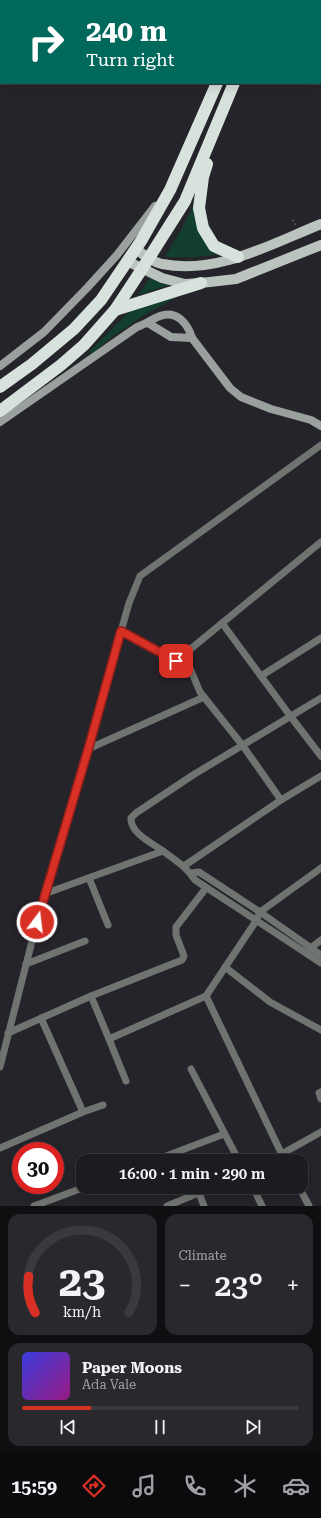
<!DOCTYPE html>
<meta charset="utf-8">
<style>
:root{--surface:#1c1b20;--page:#29282d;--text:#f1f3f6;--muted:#a0a1a5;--line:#3a393e;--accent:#d93025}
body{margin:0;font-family:"Roboto Serif",serif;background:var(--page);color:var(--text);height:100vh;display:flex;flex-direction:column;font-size:15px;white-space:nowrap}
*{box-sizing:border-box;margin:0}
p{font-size:13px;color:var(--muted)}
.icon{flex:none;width:22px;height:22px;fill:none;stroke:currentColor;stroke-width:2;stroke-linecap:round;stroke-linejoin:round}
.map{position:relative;height:1206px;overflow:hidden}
.panel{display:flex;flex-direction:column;gap:8px;padding:8px;background:#0f0f12;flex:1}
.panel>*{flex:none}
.top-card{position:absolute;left:0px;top:0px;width:321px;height:84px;box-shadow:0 2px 10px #0003,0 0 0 1px var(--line);background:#00695c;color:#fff;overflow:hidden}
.speed{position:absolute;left:12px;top:1142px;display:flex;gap:8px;font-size:20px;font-weight:700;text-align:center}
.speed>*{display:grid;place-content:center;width:52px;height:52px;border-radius:50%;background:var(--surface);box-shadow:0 2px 10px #0003,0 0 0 1px var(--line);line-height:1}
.speed .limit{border:6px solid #d22;background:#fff;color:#111}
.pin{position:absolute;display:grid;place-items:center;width:34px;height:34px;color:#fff;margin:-17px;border-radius:8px;box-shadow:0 2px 6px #0006}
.me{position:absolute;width:44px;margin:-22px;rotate:15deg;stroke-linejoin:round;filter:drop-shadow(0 0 3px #0008)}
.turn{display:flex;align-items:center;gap:14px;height:84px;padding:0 20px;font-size:18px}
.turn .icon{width:52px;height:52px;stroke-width:2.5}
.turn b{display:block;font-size:28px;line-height:34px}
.big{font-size:30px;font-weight:600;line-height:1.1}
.panel .widget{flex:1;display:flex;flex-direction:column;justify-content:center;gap:6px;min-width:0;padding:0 14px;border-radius:12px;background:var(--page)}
.panel .dial{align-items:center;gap:0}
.dial svg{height:104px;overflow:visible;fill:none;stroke:var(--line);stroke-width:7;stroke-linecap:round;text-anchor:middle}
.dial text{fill:var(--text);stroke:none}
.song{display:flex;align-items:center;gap:12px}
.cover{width:48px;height:48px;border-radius:6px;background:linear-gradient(135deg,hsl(240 70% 55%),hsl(310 70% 35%))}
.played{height:4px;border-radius:2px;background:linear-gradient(90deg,var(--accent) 25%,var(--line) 25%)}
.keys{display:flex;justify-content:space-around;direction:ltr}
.heat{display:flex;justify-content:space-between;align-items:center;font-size:22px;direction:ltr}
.panel .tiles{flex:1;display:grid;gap:8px;grid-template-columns:1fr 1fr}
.widget:last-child{grid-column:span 2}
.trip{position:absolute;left:76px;top:1154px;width:232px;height:40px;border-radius:12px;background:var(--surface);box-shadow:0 2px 10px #0003,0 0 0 1px var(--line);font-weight:600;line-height:40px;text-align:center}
.dock{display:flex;height:64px;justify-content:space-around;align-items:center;background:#0b0b0d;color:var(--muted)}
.dock .icon{width:28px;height:28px}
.dock .selected{color:var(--accent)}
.dock b{font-size:18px;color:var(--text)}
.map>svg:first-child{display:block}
</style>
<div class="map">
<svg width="321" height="1206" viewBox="0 0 321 1206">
<rect width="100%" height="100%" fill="#26242b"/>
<g fill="#123e2d">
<path d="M 195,203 L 224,254 L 195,257 L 165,257 L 181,230 Z"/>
<path d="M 152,276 L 172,284 L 138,295 Z"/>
<path d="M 182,294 L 141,317 L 115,335 L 91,354 L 89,352 L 130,311 Z"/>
</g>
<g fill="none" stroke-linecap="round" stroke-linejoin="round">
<path stroke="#818086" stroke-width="1.5" stroke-dasharray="1 3" stroke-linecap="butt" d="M 293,220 L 296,226"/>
<g stroke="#6f7471" stroke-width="7">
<path d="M 222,623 L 291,717 L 321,756"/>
<path d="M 121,631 L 176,661 L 321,542"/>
<path d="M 184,654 L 200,692 L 243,746 L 281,800"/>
<path d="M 261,676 L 321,638"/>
<path d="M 88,749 L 204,697"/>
<path d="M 163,851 C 152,843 130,833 131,818 L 136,813 L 193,775 L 321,698"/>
<path d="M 184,866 L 281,800 L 321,776"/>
<path d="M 191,873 L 199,872 L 260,912 L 321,955"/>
<path d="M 89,878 L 108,925"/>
<path d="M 44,894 L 88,749 L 129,603 L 140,576 L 321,445"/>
<path d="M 307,951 L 321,940"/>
<path d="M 26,964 L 85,941"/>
<path d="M 225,967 L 270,1002 L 321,1030"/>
<path d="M 91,996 L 182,960 L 184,956 L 176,935 L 176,927 L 206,888"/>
<path d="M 206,996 L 285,1161"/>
<path d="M 41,1018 L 83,1112 L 103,1105"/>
<path d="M 8,1033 L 91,996 L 109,1039 L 206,996 L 256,921 L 260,912 L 321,868"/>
<path d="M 109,1039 L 126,1081"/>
<path d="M 0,1067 L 44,894 L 163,851 C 175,860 187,867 195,880 L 321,963"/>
<path d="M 191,1069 L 239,1161"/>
<path d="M 321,1092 L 319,1093 L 321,1099"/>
<path d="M 0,1148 L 83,1112"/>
<path d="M 153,1161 L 224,1134"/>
<path d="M 269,1161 L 321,1132"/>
<path d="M 253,1187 L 262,1206"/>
<path d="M 299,1187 L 309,1206"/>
<path d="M 199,1193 L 204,1206"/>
<path d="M 34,1206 L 85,1187"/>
<path d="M 167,1206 L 213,1187"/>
</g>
<g stroke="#99a09d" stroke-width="8">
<path d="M 211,0 L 213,1"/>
<path d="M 297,0 L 299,1"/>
<path d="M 320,10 L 321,11"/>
<path d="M 320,46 L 321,47"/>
<path d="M 192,338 L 230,388 L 241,397 L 271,409 L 311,420 L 321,426"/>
<path d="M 0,366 L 44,332 L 87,288 L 117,255 L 155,206"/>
<path d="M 0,422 L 137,327 C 146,324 152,319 160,316 C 177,310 188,324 192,338 L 171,337 L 148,323"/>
</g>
<g stroke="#bac3be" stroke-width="10">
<path d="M 136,249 C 144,255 152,262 162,264 C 217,275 271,244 321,224"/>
<path d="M 127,261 L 162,278 L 185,284 L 201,283 L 236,279 L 321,245"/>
</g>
<g stroke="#d7e2dd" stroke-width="12">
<path d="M 229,0 L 232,1"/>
<path d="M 253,1 L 253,0"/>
<path d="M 320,21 L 321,22"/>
<path d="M 320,38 L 321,39"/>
<path d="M 207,164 L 203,177 L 199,208 L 203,228 L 214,246 L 238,257"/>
<path d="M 115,310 L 201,283"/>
<path d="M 0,387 L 32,364 L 74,329 L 101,300 L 141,241 L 170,190 L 217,83"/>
<path d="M 0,411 L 61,365 L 84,345 L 115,310 L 142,269 L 185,201 L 234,83"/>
</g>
<path stroke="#d7e2dd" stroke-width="12" d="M 269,0 L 271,1"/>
</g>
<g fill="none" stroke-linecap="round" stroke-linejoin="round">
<defs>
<path id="route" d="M 37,922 L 88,750 L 121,631 L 176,661"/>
</defs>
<use href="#route" stroke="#8d1f18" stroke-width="10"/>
<use href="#route" stroke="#d93025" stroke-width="7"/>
</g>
</svg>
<div class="speed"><div class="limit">30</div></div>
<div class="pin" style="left:176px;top:661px;background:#d93025"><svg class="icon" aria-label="arrive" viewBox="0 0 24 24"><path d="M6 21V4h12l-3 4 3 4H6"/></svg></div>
<svg class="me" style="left:37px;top:922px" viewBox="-20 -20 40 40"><circle r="17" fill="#d93025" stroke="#fff" stroke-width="3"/><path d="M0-11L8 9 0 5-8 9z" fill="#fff"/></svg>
<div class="trip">16:00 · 1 min · 290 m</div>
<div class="top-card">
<div class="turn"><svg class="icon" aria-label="right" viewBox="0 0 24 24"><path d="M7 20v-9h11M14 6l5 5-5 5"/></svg><div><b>240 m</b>Turn right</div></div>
</div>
</div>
<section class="panel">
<div class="tiles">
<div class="widget dial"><svg viewBox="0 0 100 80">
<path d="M14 69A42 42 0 1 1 86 69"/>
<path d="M14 69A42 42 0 0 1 9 41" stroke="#d93025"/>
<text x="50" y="56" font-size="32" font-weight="700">23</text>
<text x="50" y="72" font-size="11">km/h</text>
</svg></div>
<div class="widget"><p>Climate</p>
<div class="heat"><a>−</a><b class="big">23°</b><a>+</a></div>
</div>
<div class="widget">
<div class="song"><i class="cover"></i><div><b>Paper Moons</b><p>Ada Vale</p></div></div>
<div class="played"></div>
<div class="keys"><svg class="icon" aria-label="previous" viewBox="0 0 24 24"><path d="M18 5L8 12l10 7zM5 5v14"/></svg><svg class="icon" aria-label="pause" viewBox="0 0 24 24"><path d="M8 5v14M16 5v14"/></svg><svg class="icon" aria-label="next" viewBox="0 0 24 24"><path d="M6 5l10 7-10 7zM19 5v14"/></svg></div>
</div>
</div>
</section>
<nav class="dock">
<b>15:59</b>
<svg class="icon selected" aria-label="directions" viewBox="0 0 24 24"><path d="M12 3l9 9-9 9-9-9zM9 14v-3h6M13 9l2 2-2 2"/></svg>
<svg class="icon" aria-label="music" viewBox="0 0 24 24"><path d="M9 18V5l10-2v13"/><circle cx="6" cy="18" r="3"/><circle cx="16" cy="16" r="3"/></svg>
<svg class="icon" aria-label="phone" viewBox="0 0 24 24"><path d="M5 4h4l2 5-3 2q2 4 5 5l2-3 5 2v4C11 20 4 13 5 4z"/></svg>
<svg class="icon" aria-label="climate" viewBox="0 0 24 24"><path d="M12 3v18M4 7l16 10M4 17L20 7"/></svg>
<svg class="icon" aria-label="car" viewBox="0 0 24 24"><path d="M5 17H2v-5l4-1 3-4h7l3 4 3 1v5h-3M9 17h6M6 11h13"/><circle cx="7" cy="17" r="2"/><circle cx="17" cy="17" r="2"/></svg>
</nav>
